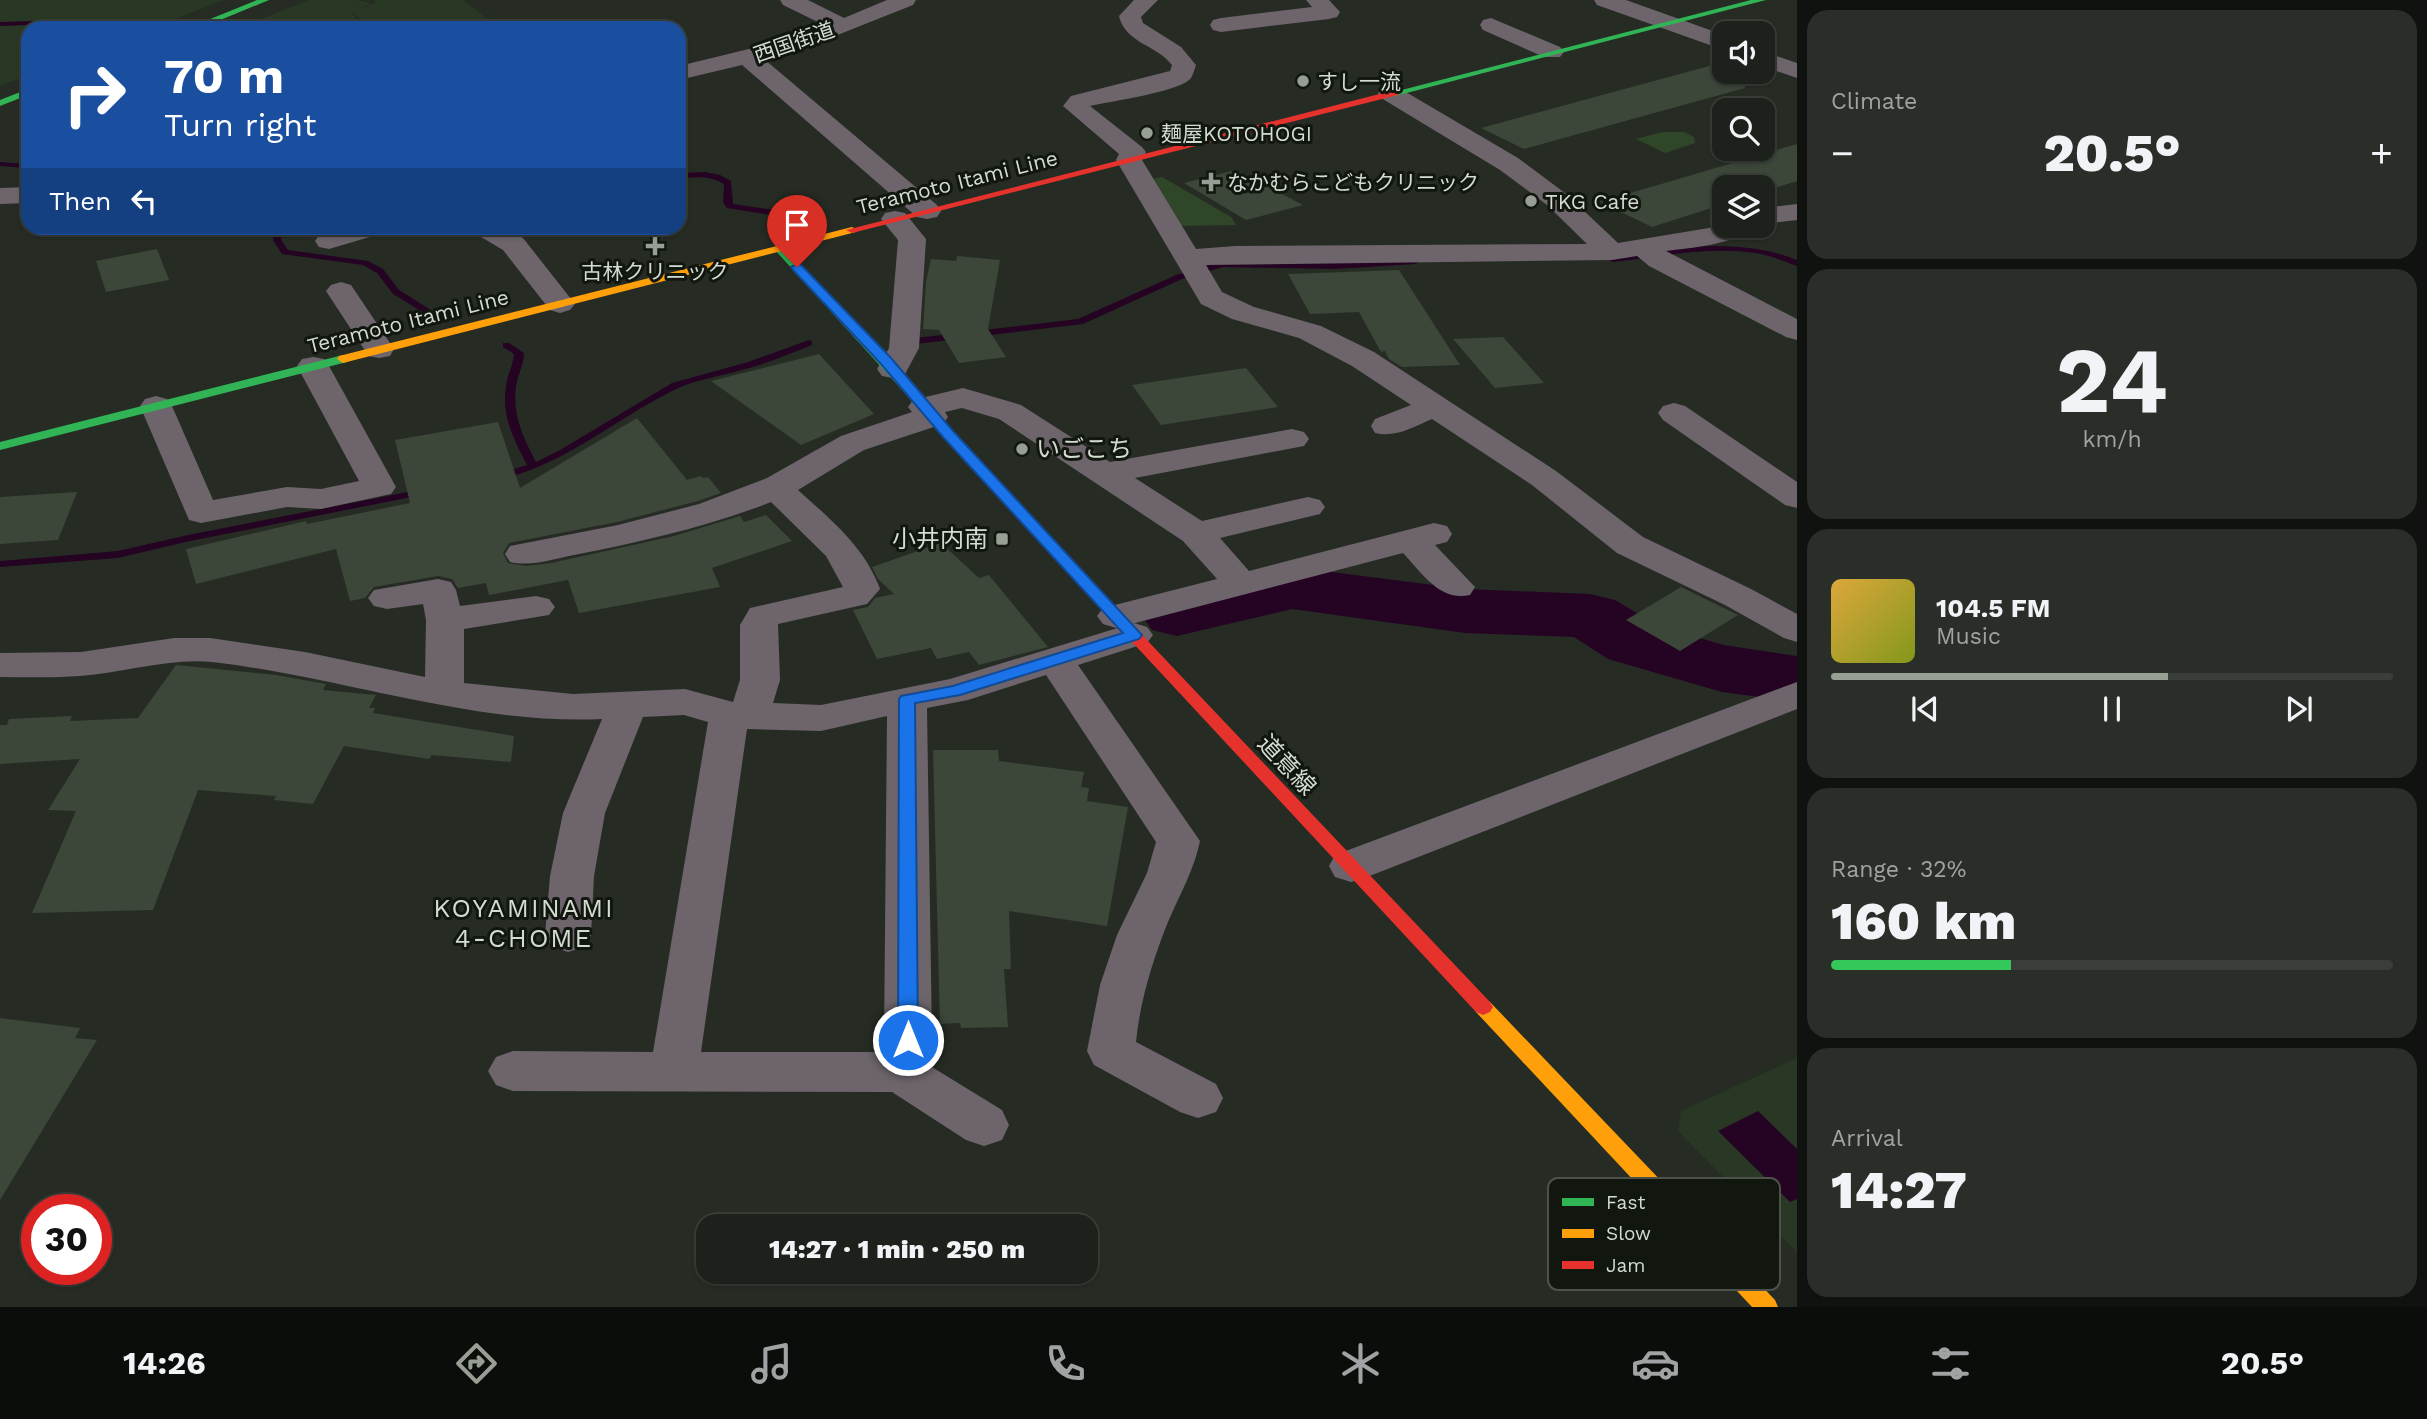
<!DOCTYPE html>
<meta charset="utf-8">
<style>
:root{--surface:#1c211b;--page:#292e28;--text:#f1f3f6;--muted:#a0a3a3;--line:#3a3e3a;--accent:#979e94}
body{margin:0;font-family:"Work Sans","Noto Sans JP",sans-serif;background:var(--page);color:var(--text);height:100vh;display:flex;flex-direction:column;font-size:26px;white-space:nowrap}
*{box-sizing:border-box;margin:0}
p{font-size:23px;color:var(--muted)}
.icon{flex:none;width:38px;height:38px;fill:none;stroke:currentColor;stroke-width:2;stroke-linecap:round;stroke-linejoin:round}
.map{position:relative;flex:1;overflow:hidden}
.sheet{display:flex;flex-direction:column;gap:10px;padding:10px;background:#0f120f;width:630px}
.sheet>*{flex:none}
.guide{position:absolute;left:21px;top:21px;width:665px;height:214px;border-radius:21px;box-shadow:0 2px 5px #0004,0 0 0 2px var(--line);background:#1a4fa0;color:#fff;overflow:hidden}
.tools{position:absolute;left:1712px;top:21px;display:grid;gap:14px}
.tools a{display:grid;place-items:center;width:63px;height:63px;border-radius:14px;background:var(--surface);box-shadow:0 2px 5px #0004,0 0 0 2px var(--line);font-size:35px}
.speed{position:absolute;left:21px;top:1194px;display:flex;gap:14px;font-size:35px;font-weight:700;text-align:center}
.speed>*{display:grid;place-content:center;width:91px;height:91px;border-radius:50%;background:var(--surface);box-shadow:0 2px 5px #0004,0 0 0 2px var(--line);line-height:1}
.speed .limit{border:10px solid #d22;background:#fff;color:#111}
.pin{position:absolute;display:grid;place-items:center;width:60px;height:60px;color:#fff;margin:-72px -30px;border-radius:50% 50% 50% 0;rotate:-45deg;box-shadow:0 0 7px #0007}
.pin .icon{rotate:45deg}
.me{position:absolute;width:77px;margin:-38px;rotate:0deg;stroke-linejoin:round;filter:drop-shadow(0 0 5px #0008)}
.turn{display:flex;align-items:center;gap:24px;height:147px;padding:0 28px;font-size:32px}
.turn .icon{width:91px;height:91px;stroke-width:2.5}
.turn b{display:block;font-size:49px;line-height:60px}
.then{display:flex;align-items:center;height:66px;padding:0 28px;background:#0003;gap:14px;font-size:26px}
.big{font-size:52px;font-weight:800;line-height:1.1}
.sheet .card{flex:1;display:flex;flex-direction:column;justify-content:center;gap:10px;min-width:0;padding:0 24px;border-radius:21px;background:var(--page)}
.sheet .dial{align-items:center;gap:0}
.dial b{font-size:91px;line-height:1}
.song{display:flex;align-items:center;gap:21px}
.cover{width:84px;height:84px;border-radius:10px;background:linear-gradient(135deg,hsl(40 70% 55%),hsl(70 70% 35%))}
.played{height:7px;border-radius:4px;background:linear-gradient(90deg,var(--accent) 60%,var(--line) 60%)}
.keys{display:flex;justify-content:space-around;direction:ltr}
.heat{display:flex;justify-content:space-between;align-items:center;font-size:38px;direction:ltr}
.charge{height:10px;border-radius:5px;background:linear-gradient(90deg,#34c759 32%,var(--line) 0)}
.trip{position:absolute;left:696px;top:1214px;width:402px;height:70px;border-radius:21px;background:var(--surface);box-shadow:0 2px 5px #0004,0 0 0 2px var(--line);font-weight:800;line-height:70px;text-align:center}
.menu{display:flex;height:112px;justify-content:space-around;align-items:center;background:#0b0d0b;color:var(--muted)}
.menu .icon{width:49px;height:49px}
.menu .selected{color:var(--accent)}
.menu b{font-size:32px;color:var(--text)}
main{display:flex;flex:1;min-height:0}
.map>svg:first-child{display:block}
</style>
<main>
<div class="map">
<svg width="1797" height="1307" viewBox="0 0 1797 1307">
<rect width="100%" height="100%" fill="#262c24"/>
<g fill="#293825">
<path d="M 0,0 L 224,0 L 151,28 L 28,28 L 28,75 L 0,86 Z"/>
<path d="M 309,0 L 355,0 L 371,3 L 356,10 L 377,2 L 373,0 L 463,0 L 496,26 L 371,28 L 351,11 L 363,28 L 238,28 Z"/>
<path d="M 1797,1058 L 1797,1252 L 1678,1131 L 1681,1111 Z"/>
</g>
<g fill="#304629">
<path d="M 1662,132 L 1684,132 L 1694,137 L 1695,143 L 1665,153 L 1636,139 Z"/>
<path d="M 1162,177 L 1231,217 L 1236,225 L 1180,226 L 1153,179 Z"/>
</g>
<path fill="#240422" d="M 1758,1111 L 1797,1149 L 1797,1199 L 1790,1202 L 1718,1131 Z"/>
<g fill="none" stroke-linecap="round" stroke-linejoin="round">
<g fill="#240422" fill-rule="evenodd">
<path d="M 66,20 L 66,24 L 63,24 L 0,26 L 0,22 Z"/>
<path d="M 0,162 L 28,164 L 28,168 L 0,166 Z"/>
<path d="M 705,172 L 720,175 L 731,181 L 733,204 L 802,214 L 806,217 L 802,220 L 727,208 L 723,202 L 724,184 C 709,175 695,177 679,179 L 679,173 Z"/>
<path d="M 280,228 L 289,228 L 282,233 L 281,240 L 288,250 L 368,261 L 383,269 L 399,290 L 434,312 L 429,315 L 426,314 L 393,294 L 377,273 L 363,265 L 282,254 L 273,240 L 274,232 Z"/>
<path d="M 1707,246 C 1739,246 1767,248 1797,260 L 1797,266 C 1783,261 1770,255 1755,253 C 1708,246 1659,257 1613,262 L 1608,259 L 1613,256 Z"/>
<path d="M 1413,259 L 1418,262 L 1416,264 L 1335,269 L 1223,267 L 1182,279 L 1083,324 L 916,344 L 911,341 L 916,338 L 1078,319 L 1176,275 L 1223,261 L 1335,263 Z"/>
<path d="M 809,340 L 812,341 L 812,345 C 789,354 766,364 742,370 C 718,377 692,380 670,392 C 610,423 567,463 499,480 L 494,477 L 495,475 L 527,465 C 514,440 501,416 506,386 C 507,375 513,366 514,354 L 503,347 L 503,343 L 509,343 L 524,353 C 524,365 518,374 516,386 C 512,414 523,437 536,462 L 560,450 L 672,383 L 748,362 Z"/>
<path d="M 423,489 L 428,492 L 427,494 L 190,541 L 118,558 L 0,567 L 0,561 L 118,551 L 188,535 Z"/>
</g>
<path fill="#240422" fill-rule="evenodd" d="M 1292,567 L 1465,589 L 1590,594 L 1615,600 L 1660,627 L 1724,645 L 1797,656 L 1797,696 L 1781,700 L 1722,692 L 1608,659 L 1574,637 L 1465,633 L 1292,609 L 1177,636 L 1152,630 L 1141,614 L 1152,598 Z"/>
</g>
<g fill="#3c4639">
<path d="M 1724,62 L 1724,72 L 1741,72 L 1745,88 L 1524,149 L 1481,128 Z"/>
<path d="M 1797,144 L 1797,181 L 1762,192 L 1762,187 L 1724,187 L 1724,204 L 1652,227 L 1600,202 Z"/>
<path d="M 1236,170 L 1303,205 L 1246,220 L 1184,183 Z"/>
<path d="M 157,249 L 169,280 L 106,292 L 96,261 Z"/>
<path d="M 957,256 L 1000,260 L 988,329 L 1006,357 L 959,363 L 939,330 L 923,329 L 926,282 L 931,259 L 956,261 Z"/>
<path d="M 1399,270 L 1460,365 L 1402,367 L 1389,359 L 1385,351 L 1381,352 L 1359,312 L 1310,314 L 1288,274 Z"/>
<path d="M 1503,337 L 1544,383 L 1495,388 L 1453,339 Z"/>
<path d="M 819,354 L 874,414 L 801,445 L 711,381 Z"/>
<path d="M 1246,368 L 1278,407 L 1161,425 L 1132,385 Z"/>
<path d="M 637,418 L 687,480 L 701,476 L 703,478 L 708,477 L 721,493 L 698,501 L 617,522 L 509,543 L 503,553 L 508,563 L 526,566 L 551,563 L 674,536 L 740,516 L 744,522 L 766,515 L 792,541 L 712,568 L 720,587 L 579,613 L 568,580 L 489,595 L 486,583 L 458,588 L 452,579 L 438,576 L 374,587 L 365,598 L 350,601 L 336,549 L 196,584 L 186,549 L 306,521 L 307,524 L 410,503 L 395,440 L 498,422 L 520,488 Z"/>
<path d="M 77,492 L 58,540 L 0,544 L 0,497 Z"/>
<path d="M 941,543 L 979,578 L 989,575 L 1048,647 L 979,665 L 969,652 L 937,659 L 931,648 L 877,659 L 853,610 L 868,607 L 875,598 L 894,594 L 878,579 L 872,567 Z"/>
<path d="M 1681,587 L 1738,615 L 1680,651 L 1626,620 Z"/>
<path d="M 176,665 L 276,675 L 326,684 L 323,690 L 376,695 L 369,708 L 375,708 L 373,713 L 514,736 L 511,762 L 432,755 L 429,759 L 344,746 L 313,804 L 274,800 L 276,796 L 198,790 L 153,910 L 32,913 L 76,811 L 48,810 L 80,759 L 0,764 L 0,725 L 7,725 L 9,719 L 72,716 L 70,721 L 138,718 Z"/>
<path d="M 933,750 L 998,750 L 999,761 L 1084,772 L 1081,787 L 1089,788 L 1087,801 L 1128,807 L 1107,926 L 1009,911 L 1011,969 L 1004,969 L 1008,1027 L 961,1028 L 960,1023 L 940,1024 Z"/>
<path d="M 0,1018 L 80,1028 L 75,1038 L 97,1040 L 0,1200 Z"/>
</g>
<g fill="none" stroke-linecap="round" stroke-linejoin="round">
<g fill="#6d646c" fill-rule="evenodd">
<path d="M 780,0 L 808,0 L 844,18 L 887,0 L 916,0 L 913,5 L 830,38 L 764,59 L 937,205 L 941,211 L 937,217 L 927,219 L 917,217 L 742,65 L 679,80 L 679,66 L 757,47 L 824,25 L 783,5 Z"/>
<path d="M 1134,0 L 1158,0 L 1141,17 L 1143,23 L 1181,47 L 1196,65 C 1194,70 1193,77 1189,80 C 1173,93 1112,101 1090,106 L 1142,147 L 1146,152 L 1142,160 L 1196,249 L 1235,246 L 1587,244 L 1547,205 L 1500,170 L 1381,98 L 1378,93 L 1381,88 L 1390,86 L 1399,88 L 1518,158 L 1565,193 L 1618,243 L 1709,228 L 1724,222 L 1724,226 L 1751,226 C 1739,245 1687,248 1666,251 L 1797,319 L 1797,340 L 1786,337 L 1649,266 L 1637,256 L 1612,260 L 1206,265 L 1222,292 L 1254,307 L 1321,326 L 1374,352 L 1556,471 L 1643,537 L 1751,589 L 1797,614 L 1797,642 L 1784,638 L 1725,605 L 1617,553 L 1532,485 L 1432,419 C 1413,427 1396,438 1375,433 L 1371,426 L 1375,419 L 1411,405 L 1352,366 L 1299,338 L 1232,319 L 1201,304 L 1116,160 L 1119,154 L 1063,106 L 1071,96 L 1170,71 L 1172,65 C 1157,45 1125,43 1119,16 Z"/>
<path d="M 1306,0 L 1329,0 L 1340,12 L 1337,17 L 1329,19 L 1221,32 L 1213,30 L 1210,25 L 1213,20 L 1221,18 L 1312,7 Z"/>
<path d="M 1594,0 L 1626,0 L 1724,35 L 1724,50 L 1597,5 Z"/>
<path d="M 1491,18 L 1560,47 L 1564,52 L 1560,57 L 1544,57 L 1483,30 L 1480,25 L 1483,20 Z"/>
<path d="M 1762,51 L 1797,63 L 1797,78 L 1762,66 Z"/>
<path d="M 28,187 L 28,203 L 0,204 L 0,188 Z"/>
<path d="M 1797,204 L 1797,220 L 1762,224 L 1762,208 Z"/>
<path d="M 895,211 L 905,213 L 926,239 L 919,348 L 904,376 L 893,378 L 882,376 L 877,369 L 889,348 L 898,240 L 881,219 L 885,213 Z"/>
<path d="M 343,228 L 384,228 L 380,234 L 329,249 L 319,247 L 315,241 L 319,235 Z"/>
<path d="M 473,228 L 505,228 L 523,238 L 575,304 L 570,310 L 560,313 L 550,310 L 503,250 L 476,234 Z"/>
<path d="M 341,282 L 351,285 L 394,349 L 390,356 L 379,358 L 368,356 L 364,349 L 326,291 L 331,285 Z"/>
<path d="M 313,357 L 324,359 L 329,366 L 396,487 L 391,494 L 321,509 L 287,507 L 201,523 L 189,520 L 140,406 L 145,399 L 156,396 L 167,399 L 172,406 L 213,500 L 287,487 L 321,489 L 359,481 L 297,366 L 302,359 Z"/>
<path d="M 963,388 L 1021,405 L 1110,462 L 1292,429 L 1304,432 L 1309,439 L 1304,446 L 1135,478 L 1202,521 L 1308,497 L 1320,500 L 1325,507 L 1320,514 L 1220,538 L 1249,571 L 1434,523 L 1447,526 L 1452,534 L 1447,542 L 1435,545 L 1475,587 L 1470,595 C 1440,602 1422,573 1403,553 L 1116,628 L 1103,624 L 1097,616 L 1103,608 L 1217,579 L 1183,541 L 999,419 L 962,408 L 945,412 L 948,417 L 943,424 L 864,450 L 798,490 C 830,519 865,547 880,589 L 867,604 L 778,624 L 780,680 L 773,703 L 821,705 L 950,679 L 1134,623 L 1147,627 L 1153,635 L 1147,643 L 1078,665 L 1200,841 C 1194,870 1180,894 1168,922 C 1153,959 1140,1001 1136,1042 L 1216,1084 L 1223,1098 L 1216,1112 L 1198,1118 L 1180,1112 L 1094,1065 L 1087,1051 L 1100,985 L 1117,935 L 1147,873 L 1156,842 L 1046,675 L 968,700 L 927,708 L 932,1040 L 927,1064 L 1002,1110 L 1009,1125 L 1002,1140 L 984,1146 L 966,1140 L 892,1092 L 513,1091 L 496,1085 L 488,1071 L 496,1057 L 513,1051 L 653,1052 L 708,722 L 684,715 L 643,717 L 605,813 L 594,876 L 591,935 L 584,947 L 568,952 L 552,947 L 545,935 L 550,876 L 563,813 L 602,719 C 470,725 343,677 212,662 C 168,658 124,673 80,676 C 54,678 27,677 0,677 L 0,653 L 81,652 L 174,638 L 210,638 L 305,652 L 425,677 L 426,620 L 423,604 L 387,609 L 374,606 L 368,598 L 374,590 L 438,579 L 451,582 L 456,590 L 460,606 L 536,596 L 549,599 L 555,607 L 549,615 L 464,629 L 464,683 L 573,694 L 685,689 L 733,702 L 740,680 L 740,625 L 750,608 L 843,587 L 826,556 L 771,502 C 707,527 640,542 574,555 C 553,559 531,567 510,562 L 505,554 L 510,546 L 618,525 L 699,504 L 767,478 L 841,436 L 912,412 L 908,407 L 913,400 ZM 887,716 L 884,1040 L 881,1052 L 701,1052 L 747,729 L 821,731 Z"/>
<path d="M 1674,403 L 1685,406 L 1797,482 L 1797,508 L 1785,505 L 1663,420 L 1658,413 L 1663,406 Z"/>
<path d="M 1797,682 L 1797,709 L 1367,877 L 1351,882 L 1335,877 L 1329,866 L 1335,855 Z"/>
</g>
<g fill="#30b455" fill-rule="evenodd">
<path d="M 257,0 L 269,0 L 201,28 L 188,28 Z"/>
<path d="M 1751,0 L 1766,0 L 1395,96 L 1390,93 Z"/>
<path d="M 28,89 L 28,95 L 0,106 L 0,100 Z"/>
<path d="M 779,245 L 783,246 L 1091,581 L 1094,584 L 1091,587 L 1081,587 L 775,250 L 773,248 Z"/>
<path d="M 343,355 L 349,359 L 347,362 L 0,450 L 0,442 Z"/>
</g>
<g fill="#ff9f0a" fill-rule="evenodd">
<path d="M 852,227 L 858,230 L 856,232 L 343,363 L 337,359 L 339,356 Z"/>
<path d="M 1483,999 L 1490,1002 L 1775,1300 L 1778,1307 L 1752,1307 L 1476,1012 L 1473,1007 L 1476,1002 Z"/>
</g>
<g fill="#e5322d" fill-rule="evenodd">
<path d="M 1395,90 L 1400,93 L 1398,95 L 852,233 L 846,230 Z"/>
<path d="M 1086,579 L 1091,581 L 1490,1002 L 1493,1007 L 1490,1012 L 1483,1015 L 1476,1012 L 1081,587 L 1078,584 L 1081,581 Z"/>
</g>
</g>
<path fill="#1a73e8" stroke="#114b97" stroke-width="2" d="M 797,264 L 801,265 L 891,358 L 953,431 L 1142,635 L 1139,639 L 960,695 L 915,703 L 918,1040 L 916,1045 L 908,1048 L 901,1045 L 898,1040 L 899,699 L 901,696 L 953,686 L 1123,633 L 943,437 L 881,364 L 793,270 L 791,267 Z"/>
<g fill="#979e94" stroke="#11160f" stroke-width="2.5">
<circle cx="1303" cy="81" r="7"/>
<circle cx="1147" cy="133" r="7"/>
<path d="M1207.5 171.5h7v7h7v7h-7v7h-7v-7h-7v-7h7z"/>
<circle cx="1531" cy="201" r="7"/>
<path d="M651.5 235.5h7v7h7v7h-7v7h-7v-7h-7v-7h7z"/>
<circle cx="1022" cy="449" r="7"/>
<rect x="995" y="532" width="14" height="14" rx="3.5"/>
</g>
<g text-anchor="middle" dominant-baseline="central" stroke-width="6" stroke-linejoin="round" paint-order="stroke">
<g font-size="21" fill="#d4dbd1" stroke="#11160f">
<text transform="translate(794 42) rotate(-19)">西国街道</text>
<text transform="translate(957 182) rotate(-14)">Teramoto Itami Line</text>
<text transform="translate(408 321) rotate(-14)">Teramoto Itami Line</text>
</g>
<g font-size="21" fill="#d4dbd1" stroke="#11160f" text-anchor="start">
<text x="1317" y="81">すし一流</text>
<text x="1161" y="133">麺屋KOTOHOGI</text>
<text x="1227" y="182">なかむらこどもクリニック</text>
<text x="1545" y="201">TKG Cafe</text>
<text x="655" y="271" text-anchor="middle">古林クリニック</text>
</g>
<g font-size="24" fill="#d4dbd1" stroke="#11160f" text-anchor="start">
<text x="1036" y="449">いごこち</text>
<text x="988" y="539" text-anchor="end">小井内南</text>
</g>
<g font-size="24" fill="#d4dbd1" stroke="#11160f">
<text transform="translate(1287 765) rotate(47)">道意線</text>
</g>
<g font-size="26" letter-spacing="2" fill="#d4dbd1" stroke="#11160f">
<text x="524" y="908">KOYAMINAMI<tspan x="524" dy="30">4-CHOME</tspan></text>
</g>
</g>
<rect x="1548" y="1178" width="232" height="112" rx="10" fill="#11160f" stroke="#4c5149" stroke-width="2"/>
<rect x="1562" y="1198" width="32" height="8" fill="#30b455"/>
<rect x="1562" y="1229" width="32" height="9" fill="#ff9f0a"/>
<rect x="1562" y="1261" width="32" height="8" fill="#e5322d"/>
<g font-size="19" fill="#d4dbd1">
<text x="1606" y="1209">Fast</text>
<text x="1606" y="1240">Slow</text>
<text x="1606" y="1272">Jam</text>
</g>
</svg>
<div class="tools">
<a><svg class="icon" aria-label="sound" viewBox="0 0 24 24"><path d="M4 9h4l5-4v14l-5-4H4zM17 9q2 3 0 6"/></svg></a>
<a><svg class="icon" aria-label="search" viewBox="0 0 24 24"><circle cx="10" cy="10" r="6"/><path d="M15 15l6 6"/></svg></a>
<a><svg class="icon" aria-label="layers" viewBox="0 0 24 24"><path d="M12 4l9 5-9 5-9-5zM3 14l9 5 9-5"/></svg></a>
</div>
<div class="speed"><div class="limit">30</div></div>
<div class="pin" style="left:797px;top:267px;background:#d93025"><svg class="icon" aria-label="arrive" viewBox="0 0 24 24"><path d="M6 21V4h12l-3 4 3 4H6"/></svg></div>
<svg class="me" style="left:908px;top:1040px" viewBox="-20 -20 40 40"><circle r="17" fill="#1a73e8" stroke="#fff" stroke-width="3"/><path d="M0-11L8 9 0 5-8 9z" fill="#fff"/></svg>
<div class="trip">14:27 · 1 min · 250 m</div>
<div class="guide">
<div class="turn"><svg class="icon" aria-label="right" viewBox="0 0 24 24"><path d="M7 20v-9h11M14 6l5 5-5 5"/></svg><div><b>70 m</b>Turn right</div></div>
<div class="then">Then<svg class="icon" aria-label="left" viewBox="0 0 24 24"><path d="M17 20v-9H6M10 6l-5 5 5 5"/></svg></div>
</div>
</div>
<section class="sheet">
<div class="card"><p>Climate</p>
<div class="heat"><a>−</a><b class="big">20.5°</b><a>+</a></div>
</div>
<div class="card dial"><b>24</b><p>km/h</p></div>
<div class="card">
<div class="song"><i class="cover"></i><div><b>104.5 FM</b><p>Music</p></div></div>
<div class="played"></div>
<div class="keys"><svg class="icon" aria-label="previous" viewBox="0 0 24 24"><path d="M18 5L8 12l10 7zM5 5v14"/></svg><svg class="icon" aria-label="pause" viewBox="0 0 24 24"><path d="M8 5v14M16 5v14"/></svg><svg class="icon" aria-label="next" viewBox="0 0 24 24"><path d="M6 5l10 7-10 7zM19 5v14"/></svg></div>
</div>
<div class="card"><p>Range · 32%</p><b class="big">160 km</b><div class="charge"></div></div>
<div class="card"><p>Arrival</p><b class="big">14:27</b></div>
</section>
</main>
<nav class="menu">
<b>14:26</b>
<svg class="icon selected" aria-label="directions" viewBox="0 0 24 24"><path d="M12 3l9 9-9 9-9-9zM9 14v-3h6M13 9l2 2-2 2"/></svg>
<svg class="icon" aria-label="music" viewBox="0 0 24 24"><path d="M9 18V5l10-2v13"/><circle cx="6" cy="18" r="3"/><circle cx="16" cy="16" r="3"/></svg>
<svg class="icon" aria-label="phone" viewBox="0 0 24 24"><path d="M5 4h4l2 5-3 2q2 4 5 5l2-3 5 2v4C11 20 4 13 5 4z"/></svg>
<svg class="icon" aria-label="climate" viewBox="0 0 24 24"><path d="M12 3v18M4 7l16 10M4 17L20 7"/></svg>
<svg class="icon" aria-label="car" viewBox="0 0 24 24"><path d="M5 17H2v-5l4-1 3-4h7l3 4 3 1v5h-3M9 17h6M6 11h13"/><circle cx="7" cy="17" r="2"/><circle cx="17" cy="17" r="2"/></svg>
<svg class="icon" aria-label="filters" viewBox="0 0 24 24"><path d="M4 7h16M4 17h16"/><circle cx="9" cy="7" r="2"/><circle cx="15" cy="17" r="2"/></svg>
<b>20.5°</b>
</nav>
